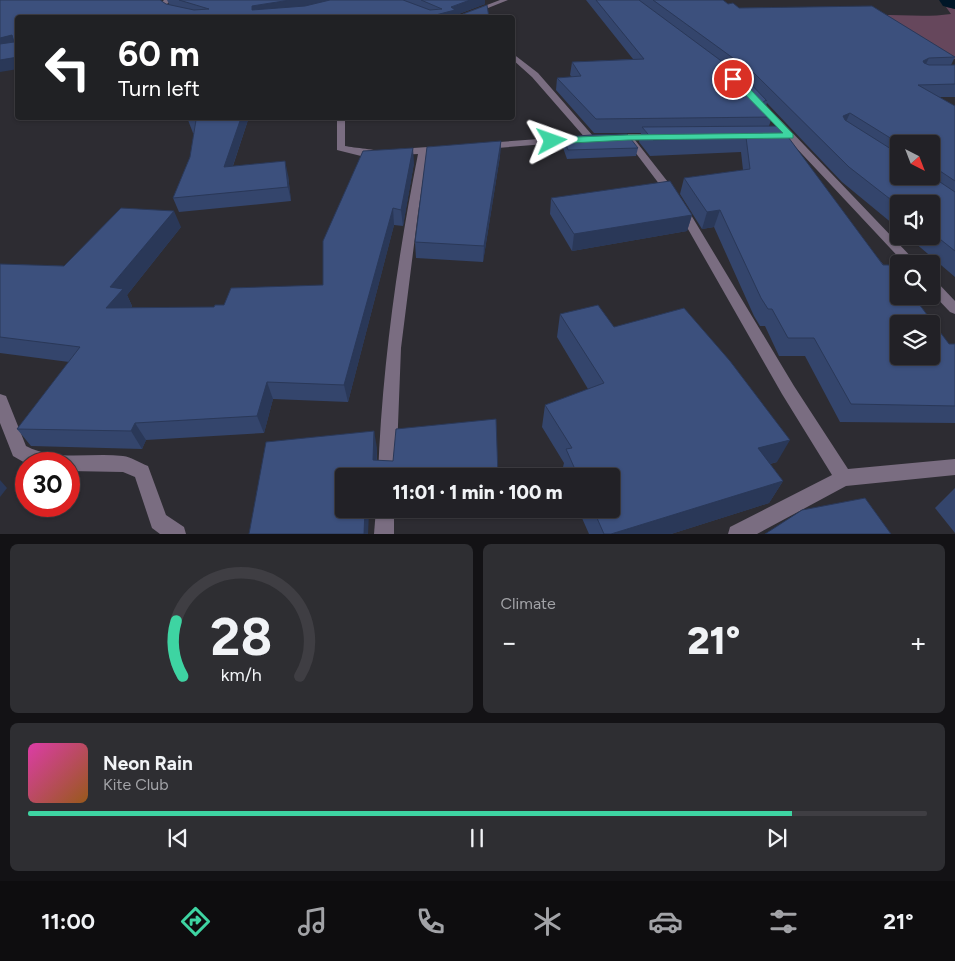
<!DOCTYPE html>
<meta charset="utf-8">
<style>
:root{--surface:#222126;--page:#2e2e32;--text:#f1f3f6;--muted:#a2a3a7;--line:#3f3e43;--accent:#3ed4a2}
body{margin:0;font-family:Figtree,sans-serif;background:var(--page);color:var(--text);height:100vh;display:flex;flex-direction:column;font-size:19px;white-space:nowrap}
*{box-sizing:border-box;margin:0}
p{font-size:16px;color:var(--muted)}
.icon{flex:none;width:28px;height:28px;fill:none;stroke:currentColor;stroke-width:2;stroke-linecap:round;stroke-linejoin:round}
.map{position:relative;height:534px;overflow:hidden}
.sheet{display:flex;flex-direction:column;gap:10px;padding:10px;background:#131215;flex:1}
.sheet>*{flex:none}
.banner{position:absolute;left:15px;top:15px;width:500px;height:105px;border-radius:5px;box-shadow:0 1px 4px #0004,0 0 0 1px var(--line);background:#202124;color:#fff;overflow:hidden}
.needle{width:32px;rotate:138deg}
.tools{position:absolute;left:890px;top:135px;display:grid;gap:10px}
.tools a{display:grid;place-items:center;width:50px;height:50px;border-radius:5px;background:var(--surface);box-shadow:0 1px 4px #0004,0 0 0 1px var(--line);font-size:25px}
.speed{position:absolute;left:15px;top:452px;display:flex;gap:10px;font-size:25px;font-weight:700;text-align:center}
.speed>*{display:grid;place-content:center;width:65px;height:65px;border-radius:50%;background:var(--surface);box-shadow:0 1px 4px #0004,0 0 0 1px var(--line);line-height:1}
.speed .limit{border:8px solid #d22;background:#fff;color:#111}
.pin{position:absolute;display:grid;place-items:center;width:42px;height:42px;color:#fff;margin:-21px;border:2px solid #fff;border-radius:50%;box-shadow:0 1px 5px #0007}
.me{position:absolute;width:55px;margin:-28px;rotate:86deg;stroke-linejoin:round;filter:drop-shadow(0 0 4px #0008)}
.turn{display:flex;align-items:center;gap:18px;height:105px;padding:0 20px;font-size:22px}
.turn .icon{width:65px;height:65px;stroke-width:2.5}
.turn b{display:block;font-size:35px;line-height:42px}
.big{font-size:38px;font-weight:800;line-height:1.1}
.sheet .tile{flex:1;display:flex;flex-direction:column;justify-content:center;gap:8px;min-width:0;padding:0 18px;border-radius:8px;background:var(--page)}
.sheet .dial{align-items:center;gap:0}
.dial svg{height:130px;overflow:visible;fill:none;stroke:var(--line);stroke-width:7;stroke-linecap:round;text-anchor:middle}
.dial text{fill:var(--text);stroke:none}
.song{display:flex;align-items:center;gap:15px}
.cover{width:60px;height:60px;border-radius:8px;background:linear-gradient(135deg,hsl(320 70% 55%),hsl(30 70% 35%))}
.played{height:5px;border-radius:2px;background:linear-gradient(90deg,var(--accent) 85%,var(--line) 85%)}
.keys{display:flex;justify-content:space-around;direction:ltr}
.heat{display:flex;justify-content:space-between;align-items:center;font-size:28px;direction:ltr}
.sheet .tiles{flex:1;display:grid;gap:10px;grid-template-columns:1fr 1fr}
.tile:last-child{grid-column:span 2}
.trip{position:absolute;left:335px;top:468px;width:285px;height:50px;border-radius:5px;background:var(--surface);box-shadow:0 1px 4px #0004,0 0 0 1px var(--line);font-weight:800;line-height:50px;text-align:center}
.tabs{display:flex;height:80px;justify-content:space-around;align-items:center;background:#0e0d0f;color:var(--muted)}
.tabs .icon{width:35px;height:35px}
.tabs .selected{color:var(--accent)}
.tabs b{font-size:22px;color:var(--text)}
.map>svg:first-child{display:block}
</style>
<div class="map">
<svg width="955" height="534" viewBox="0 0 955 534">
<rect width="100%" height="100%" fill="#2d2c32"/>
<path fill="#66475c" d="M 946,7 L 955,9 L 955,59 L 869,15 C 896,14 924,18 951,14 Z"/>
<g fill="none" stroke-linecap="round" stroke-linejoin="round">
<path fill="#001627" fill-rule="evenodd" d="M 939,0 L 955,0 L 955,9 L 943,6 Z"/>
<g fill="#7a6d81" fill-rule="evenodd">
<path d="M 164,0 L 171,0 L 166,5 L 170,8 L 210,18 C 194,18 171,16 159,5 Z"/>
<path d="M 500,0 L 508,0 L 463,18 L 453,18 Z"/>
<path d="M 512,53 L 538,73 L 593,136 L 593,140 L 587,140 L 532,77 L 512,59 Z"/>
<path d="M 756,101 L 762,101 L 918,264 L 905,264 L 788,139 L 767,138 L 767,134 L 783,133 L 756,105 Z"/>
<path d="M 337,118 L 345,118 L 345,146 C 354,148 378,149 383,153 L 381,155 L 361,156 L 337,150 Z"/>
<path d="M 628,134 L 657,134 L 662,137 L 657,140 L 635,140 L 682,200 L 794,386 L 848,469 L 955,459 L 955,475 L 846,486 L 757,534 L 728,534 L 730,527 L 832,475 L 782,394 L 672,201 L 626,140 L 612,141 L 607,138 L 612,135 Z"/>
<path d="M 580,136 L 583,137 L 583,141 L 485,149 L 480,146 L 485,143 Z"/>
<path d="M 443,146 L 446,147 L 446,151 L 427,153 L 418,213 L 401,348 L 396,476 L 378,476 C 382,368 397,260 418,154 L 398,155 L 393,152 L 398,149 Z"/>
<path d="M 931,280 L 936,281 L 955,301 L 955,314 L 950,312 L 931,292 Z"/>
<path d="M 0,394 L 6,396 L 26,446 C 56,462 90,452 123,456 C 131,457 140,463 148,466 L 166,515 L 184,527 L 186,534 L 160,534 L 152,528 L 135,477 L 123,472 L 69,471 L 69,464 L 27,464 L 13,456 L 0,423 Z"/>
<path d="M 376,509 L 394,509 L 394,534 L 374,534 Z"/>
</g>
</g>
<g fill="#34456c" fill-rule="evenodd">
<path d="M 0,0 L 161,0 L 161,1 L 166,4 L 169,4 L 167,0 L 485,0 L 485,4 L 456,15 L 456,18 L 18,18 Z"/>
<path d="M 586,0 L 723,0 L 728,4 L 739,8 L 955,57 L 951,65 L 955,65 L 955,97 L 939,97 L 955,106 L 955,277 L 907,236 L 931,236 L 931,204 L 899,204 L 899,229 L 842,182 L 767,103 L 765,108 L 772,117 L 769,126 L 949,344 L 955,344 L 955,423 L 840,422 L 805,356 L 779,356 L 765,326 L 760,326 L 754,316 L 714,227 L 702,229 L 680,194 L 684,178 L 743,170 L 741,152 L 650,156 L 639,142 L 641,133 L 594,133 L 556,90 L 557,78 L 572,77 L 570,75 L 572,62 L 633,59 ZM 899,144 L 931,144 L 931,176 L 899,176 Z"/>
<path d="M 463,14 L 489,18 L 463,18 Z"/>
<path d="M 190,118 L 320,118 L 248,120 L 233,166 L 288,175 L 291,201 L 179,212 L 173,198 L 190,157 L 194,133 L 193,133 L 188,120 Z"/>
<path d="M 563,137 L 638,148 L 636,156 L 567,159 L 562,145 Z"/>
<path d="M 501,141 L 500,156 L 483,262 L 416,258 L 415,242 Z"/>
<path d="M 414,163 L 403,226 L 394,225 L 348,402 L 273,399 L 264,433 L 146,440 L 142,449 L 31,446 L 17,429 L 69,362 L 0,353 L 0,264 L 64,266 L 181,227 L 127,295 L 132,306 L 131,308 L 214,307 L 323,285 Z"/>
<path d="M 551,198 L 692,215 L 687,231 L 572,251 L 550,214 Z"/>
<path d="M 560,314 L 614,327 L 777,462 L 770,464 L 783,481 L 769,503 L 671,534 L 589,534 L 578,509 L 611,509 L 611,476 L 564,476 L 562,471 L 564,463 L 542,427 L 545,405 L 588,389 L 557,337 Z"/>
<path d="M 377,448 L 377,460 L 498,476 L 344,476 L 344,509 L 375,509 L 374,513 L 369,513 L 249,534 Z"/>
<path d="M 955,488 L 955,533 L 935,508 Z"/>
<path d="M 395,509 L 499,509 L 499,510 L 396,512 Z"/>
</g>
<g fill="#2a3858">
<path d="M 290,0 L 344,0 L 255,16 L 252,10 L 252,6 Z"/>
<path d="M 470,0 L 485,0 L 485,4 L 456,15 L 456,18 L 424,18 Z"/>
<path d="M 12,35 L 18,45 L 0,50 L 0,38 Z"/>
<path d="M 18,57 L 18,69 L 0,72 L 0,60 Z"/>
<path d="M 929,58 L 923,70 L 923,61 Z"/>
<path d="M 850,113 L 844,126 L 843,116 Z"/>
<path d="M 241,118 L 247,118 L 248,120 L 228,180 L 224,167 Z"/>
<path d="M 501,141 L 500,156 L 483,262 L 484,246 Z"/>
<path d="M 413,148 L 414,163 L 403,226 L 401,210 Z"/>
<path d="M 285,161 L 288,175 L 291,201 L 288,187 Z"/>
<path d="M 393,208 L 394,225 L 348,402 L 344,385 Z"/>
<path d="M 720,210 L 714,227 L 702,229 L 707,212 Z"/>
<path d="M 174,211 L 181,227 L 127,295 L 132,306 L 115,325 L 106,308 L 110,287 Z"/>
<path d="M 692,215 L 687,231 L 572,251 L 574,234 Z"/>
<path d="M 267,382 L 273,399 L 264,433 L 257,416 Z"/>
<path d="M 135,423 L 146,440 L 142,449 L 131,431 Z"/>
<path d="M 374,431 L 377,448 L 376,476 L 373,460 Z"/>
<path d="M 790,440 L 777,462 L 746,470 L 758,448 Z"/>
<path d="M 0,480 L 7,488 L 0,497 Z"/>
<path d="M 783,481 L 769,503 L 671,534 L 611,534 Z"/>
<path d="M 365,509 L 368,509 L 369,513 L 368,534 L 364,534 Z"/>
</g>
<g fill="#3c507d" stroke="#2a3858" fill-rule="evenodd">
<path d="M 0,0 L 160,0 L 166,4 L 194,10 L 209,9 L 179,0 L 290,0 L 252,6 L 252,10 L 305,6 L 330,0 L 403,0 L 430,10 L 442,9 L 421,0 L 470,0 L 451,7 L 455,10 L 424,18 L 18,18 L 18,57 L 0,60 L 0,44 L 14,42 L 12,35 L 0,38 Z"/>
<path d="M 596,0 L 639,0 L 747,80 L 767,101 L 766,100 L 762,103 L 772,117 L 596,119 L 557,78 L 581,76 L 572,62 L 644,59 Z"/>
<path d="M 653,0 L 723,0 L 728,4 L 733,3 L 739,8 L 872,6 L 955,57 L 929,58 L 923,61 L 924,63 L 929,65 L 955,65 L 955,84 L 918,85 L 955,106 L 955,181 L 931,165 L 931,144 L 900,144 L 850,113 L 843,116 L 845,120 L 899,154 L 899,176 L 931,176 L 955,192 L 955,251 L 931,232 L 931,204 L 899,204 L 899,206 L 849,167 L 755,74 Z"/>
<path d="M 487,5 L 489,18 L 475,18 L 463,14 Z"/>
<path d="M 190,118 L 241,118 L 224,167 L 285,161 L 288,187 L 173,198 L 190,157 L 196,120 L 188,120 Z"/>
<path d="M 780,126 L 883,265 L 889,265 L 899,278 L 899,296 L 913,296 L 949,344 L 955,344 L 955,406 L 851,404 L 814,338 L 788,338 L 772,309 L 768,309 L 761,298 L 720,210 L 707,212 L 684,178 L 750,169 L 746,137 L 653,140 L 642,127 ZM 899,324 L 931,324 L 931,356 L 899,356 Z"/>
<path d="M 627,134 L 638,148 L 568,150 L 563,137 L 591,135 Z"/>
<path d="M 501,141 L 484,246 L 415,242 L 427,147 Z"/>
<path d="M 413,148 L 401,210 L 393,208 L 344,385 L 267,382 L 257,416 L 135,423 L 131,431 L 17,429 L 80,347 L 0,337 L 0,264 L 64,266 L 121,208 L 174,211 L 110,287 L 123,289 L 106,308 L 214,307 L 215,305 L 224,305 L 231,288 L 323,285 L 323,241 L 363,151 Z"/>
<path d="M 670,181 L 692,215 L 574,234 L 551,198 Z"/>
<path d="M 598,305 L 614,327 L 684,308 L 730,361 L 790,440 L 758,448 L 783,481 L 611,534 L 604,534 L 593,509 L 611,509 L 611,476 L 578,476 L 566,449 L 572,448 L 545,405 L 604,383 L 560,314 Z"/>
<path d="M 496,419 L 498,476 L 344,476 L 344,509 L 365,509 L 364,534 L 249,534 L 266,442 L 374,431 L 373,460 L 393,461 L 396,429 Z"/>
<path d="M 865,498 L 891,534 L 765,534 L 802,510 Z"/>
</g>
<path fill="#3ed4a2" stroke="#288a69" d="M 733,77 L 749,88 L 793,134 L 793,138 L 628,140 L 552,144 L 548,141 L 552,138 L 628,135 L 783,133 L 731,80 Z"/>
</svg>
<div class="tools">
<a><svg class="needle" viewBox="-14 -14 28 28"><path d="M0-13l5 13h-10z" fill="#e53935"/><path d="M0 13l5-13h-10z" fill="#a2a3a7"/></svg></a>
<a><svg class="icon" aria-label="sound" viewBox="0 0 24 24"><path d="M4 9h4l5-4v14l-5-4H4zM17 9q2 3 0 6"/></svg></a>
<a><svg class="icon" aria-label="search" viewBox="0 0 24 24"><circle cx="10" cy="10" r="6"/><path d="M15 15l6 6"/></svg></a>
<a><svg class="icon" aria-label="layers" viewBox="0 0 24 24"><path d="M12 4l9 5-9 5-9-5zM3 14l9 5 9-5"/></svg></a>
</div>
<div class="speed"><div class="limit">30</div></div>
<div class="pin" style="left:733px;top:79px;background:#d93025"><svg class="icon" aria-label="arrive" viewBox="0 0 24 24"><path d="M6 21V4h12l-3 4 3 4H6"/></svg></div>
<svg class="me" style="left:552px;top:141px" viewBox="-20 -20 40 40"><path d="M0-17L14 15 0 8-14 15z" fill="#3ed4a2" stroke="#fff" stroke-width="4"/></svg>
<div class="trip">11:01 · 1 min · 100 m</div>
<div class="banner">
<div class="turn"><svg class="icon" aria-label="left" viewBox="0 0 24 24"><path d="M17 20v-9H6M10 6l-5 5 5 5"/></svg><div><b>60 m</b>Turn left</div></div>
</div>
</div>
<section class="sheet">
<div class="tiles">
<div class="tile dial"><svg viewBox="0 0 100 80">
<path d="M14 69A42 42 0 1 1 86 69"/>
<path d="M14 69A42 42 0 0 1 10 35" stroke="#3ed4a2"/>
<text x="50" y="56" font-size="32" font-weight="700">28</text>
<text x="50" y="72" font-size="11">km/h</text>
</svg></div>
<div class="tile"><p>Climate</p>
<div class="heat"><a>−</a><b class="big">21°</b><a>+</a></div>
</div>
<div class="tile">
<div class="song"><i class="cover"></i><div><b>Neon Rain</b><p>Kite Club</p></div></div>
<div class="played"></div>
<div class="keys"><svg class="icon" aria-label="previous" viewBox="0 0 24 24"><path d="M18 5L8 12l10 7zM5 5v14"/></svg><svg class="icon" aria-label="pause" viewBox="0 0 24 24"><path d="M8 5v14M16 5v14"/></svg><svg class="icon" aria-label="next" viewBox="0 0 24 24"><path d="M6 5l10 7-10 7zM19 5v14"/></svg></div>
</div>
</div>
</section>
<nav class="tabs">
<b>11:00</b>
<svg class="icon selected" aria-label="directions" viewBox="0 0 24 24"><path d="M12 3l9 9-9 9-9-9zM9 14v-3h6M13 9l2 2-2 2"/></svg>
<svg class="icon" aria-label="music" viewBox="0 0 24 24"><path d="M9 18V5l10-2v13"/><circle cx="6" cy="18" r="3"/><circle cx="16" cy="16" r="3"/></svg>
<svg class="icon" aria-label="phone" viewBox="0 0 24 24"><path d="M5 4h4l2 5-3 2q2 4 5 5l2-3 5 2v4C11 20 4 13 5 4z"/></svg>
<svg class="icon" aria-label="climate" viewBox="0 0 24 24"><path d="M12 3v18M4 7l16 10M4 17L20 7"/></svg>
<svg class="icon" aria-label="car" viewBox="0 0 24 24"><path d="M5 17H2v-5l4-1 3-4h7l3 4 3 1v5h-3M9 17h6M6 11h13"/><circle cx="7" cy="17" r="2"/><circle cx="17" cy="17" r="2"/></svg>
<svg class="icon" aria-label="filters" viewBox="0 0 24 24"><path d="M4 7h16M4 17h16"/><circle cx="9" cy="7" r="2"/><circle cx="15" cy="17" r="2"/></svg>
<b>21°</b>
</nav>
